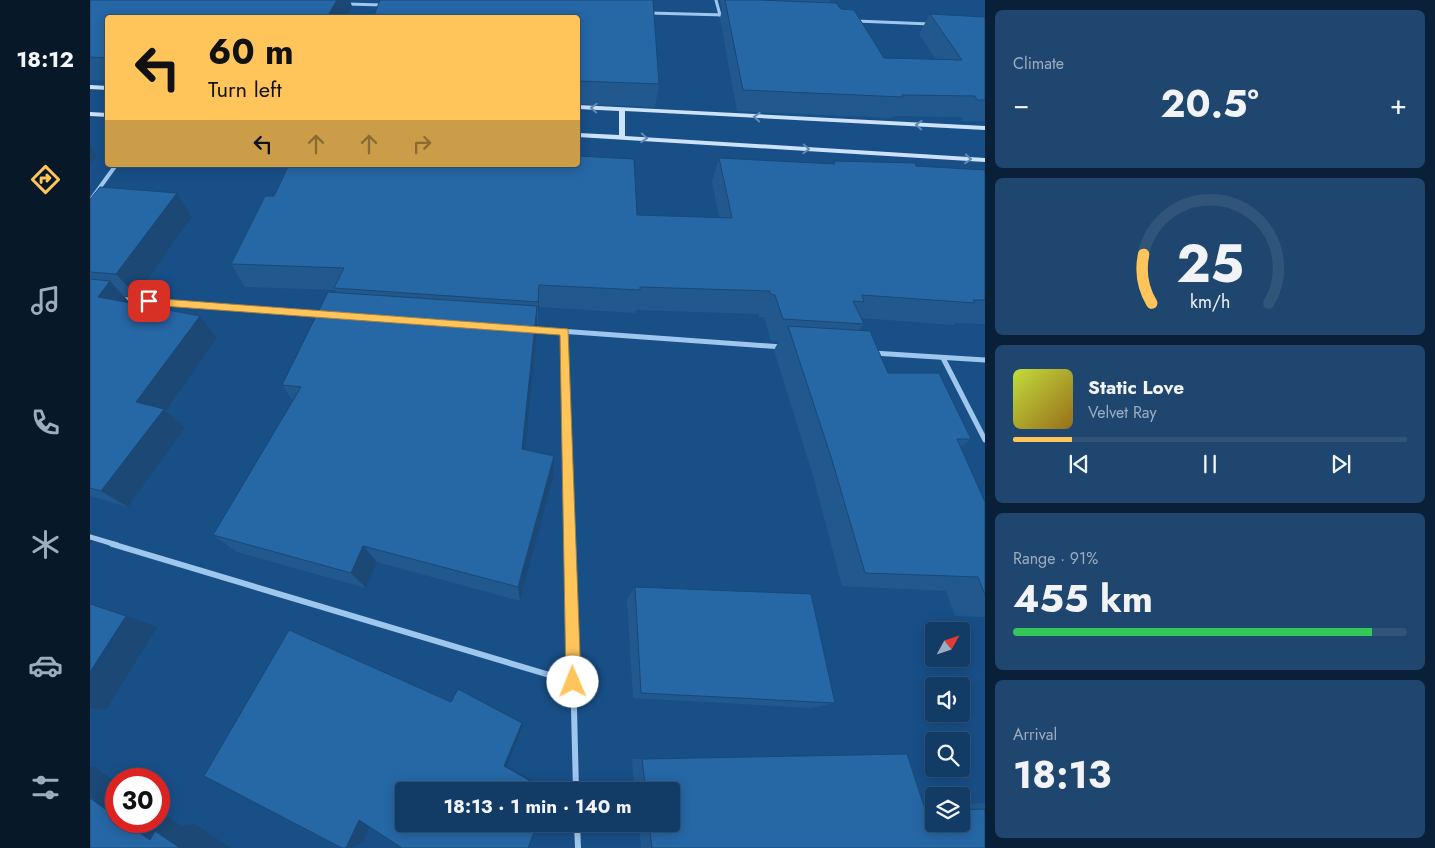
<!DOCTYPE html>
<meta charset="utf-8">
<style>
:root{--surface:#123b65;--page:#1f466e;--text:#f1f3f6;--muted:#9cadbf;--line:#315579;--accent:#ffc55b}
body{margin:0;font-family:Jost,sans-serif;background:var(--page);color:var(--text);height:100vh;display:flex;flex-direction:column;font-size:19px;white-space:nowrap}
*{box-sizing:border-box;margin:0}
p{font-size:16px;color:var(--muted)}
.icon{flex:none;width:28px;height:28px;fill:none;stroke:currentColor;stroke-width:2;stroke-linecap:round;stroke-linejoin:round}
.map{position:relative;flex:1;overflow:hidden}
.sheet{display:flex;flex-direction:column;gap:10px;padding:10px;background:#0a2038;width:450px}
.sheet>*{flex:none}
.hud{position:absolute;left:15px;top:15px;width:475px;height:152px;border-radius:5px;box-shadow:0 2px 12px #0003,0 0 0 1px var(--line);background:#ffc55b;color:#111;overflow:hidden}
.needle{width:32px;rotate:50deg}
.buttons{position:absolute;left:835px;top:622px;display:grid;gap:10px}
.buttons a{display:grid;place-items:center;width:45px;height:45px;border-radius:5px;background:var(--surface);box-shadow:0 2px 12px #0003,0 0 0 1px var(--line);font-size:25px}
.speed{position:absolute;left:15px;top:768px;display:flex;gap:10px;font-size:25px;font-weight:700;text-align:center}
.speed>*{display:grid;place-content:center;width:65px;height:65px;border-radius:50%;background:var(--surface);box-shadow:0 2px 12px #0003,0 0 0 1px var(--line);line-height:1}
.speed .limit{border:8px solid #d22;background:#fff;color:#111}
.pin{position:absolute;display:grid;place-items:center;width:42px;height:42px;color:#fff;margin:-21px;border-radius:10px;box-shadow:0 2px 8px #0006}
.me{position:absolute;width:55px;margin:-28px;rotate:359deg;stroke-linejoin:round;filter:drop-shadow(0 0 4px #0008)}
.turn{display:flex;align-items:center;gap:18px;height:105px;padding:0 20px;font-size:22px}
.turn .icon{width:65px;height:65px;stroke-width:2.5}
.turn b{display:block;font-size:35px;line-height:42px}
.lanes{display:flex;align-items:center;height:48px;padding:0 20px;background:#0003;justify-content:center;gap:25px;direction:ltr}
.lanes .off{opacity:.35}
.big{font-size:38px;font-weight:700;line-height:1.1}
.sheet .tile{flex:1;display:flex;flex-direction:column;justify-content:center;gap:8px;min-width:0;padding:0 18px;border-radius:8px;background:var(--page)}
.sheet .dial{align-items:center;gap:0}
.dial svg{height:130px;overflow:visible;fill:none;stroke:var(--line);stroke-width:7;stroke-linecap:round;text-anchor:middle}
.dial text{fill:var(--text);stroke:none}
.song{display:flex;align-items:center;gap:15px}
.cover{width:60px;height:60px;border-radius:8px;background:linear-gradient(135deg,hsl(70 70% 55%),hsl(40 70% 35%))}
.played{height:5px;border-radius:2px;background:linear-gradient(90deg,var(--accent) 15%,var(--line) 15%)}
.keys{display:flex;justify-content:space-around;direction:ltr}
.heat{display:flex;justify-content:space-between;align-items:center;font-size:28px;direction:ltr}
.charge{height:8px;border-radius:4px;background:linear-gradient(90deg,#34c759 91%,var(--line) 0)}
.trip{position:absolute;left:305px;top:782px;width:285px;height:50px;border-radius:5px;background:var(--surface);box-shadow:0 2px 12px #0003,0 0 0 1px var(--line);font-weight:700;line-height:50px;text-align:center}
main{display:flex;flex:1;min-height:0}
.tab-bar{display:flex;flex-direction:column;width:90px;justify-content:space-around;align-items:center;background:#071828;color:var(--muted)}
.tab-bar .icon{width:35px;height:35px}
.tab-bar .selected{color:var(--accent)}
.tab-bar b{font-size:22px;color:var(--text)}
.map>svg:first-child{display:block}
</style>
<main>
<nav class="tab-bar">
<b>18:12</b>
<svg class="icon selected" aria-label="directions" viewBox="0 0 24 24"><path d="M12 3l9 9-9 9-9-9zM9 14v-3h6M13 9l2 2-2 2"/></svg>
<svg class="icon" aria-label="music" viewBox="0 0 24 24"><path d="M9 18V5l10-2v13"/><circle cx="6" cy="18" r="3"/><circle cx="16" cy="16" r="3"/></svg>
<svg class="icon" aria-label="phone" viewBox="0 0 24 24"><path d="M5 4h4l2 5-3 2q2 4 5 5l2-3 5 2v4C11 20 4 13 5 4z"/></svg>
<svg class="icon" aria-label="climate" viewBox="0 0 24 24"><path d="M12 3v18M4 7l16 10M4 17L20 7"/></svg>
<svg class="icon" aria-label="car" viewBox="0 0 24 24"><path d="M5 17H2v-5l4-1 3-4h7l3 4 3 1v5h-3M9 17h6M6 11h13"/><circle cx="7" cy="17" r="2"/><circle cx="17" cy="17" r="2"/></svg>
<svg class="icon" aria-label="filters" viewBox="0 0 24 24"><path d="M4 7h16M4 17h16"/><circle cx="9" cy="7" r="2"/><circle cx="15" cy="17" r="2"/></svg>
</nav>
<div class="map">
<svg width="895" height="848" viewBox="0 0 895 848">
<rect width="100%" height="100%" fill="#184f87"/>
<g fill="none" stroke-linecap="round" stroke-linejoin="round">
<g stroke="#9fc7ed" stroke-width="3">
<path d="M 626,0 L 630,15"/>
<path d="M 256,4 L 293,5"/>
<path d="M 559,13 L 635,15"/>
<path d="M 766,21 L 840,24"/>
</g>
<g stroke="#9fc7ed" stroke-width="4">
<path d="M 0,201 L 26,165"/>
<path d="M 33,299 L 222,313"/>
</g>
<g stroke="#9fc7ed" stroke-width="5">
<path d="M 205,312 L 234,314"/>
<path d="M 442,329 L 692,347"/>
<path d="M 475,332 L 480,545"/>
<path d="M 783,353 L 895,360"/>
<path d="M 853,358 L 895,440"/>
<path d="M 0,537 L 27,545"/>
</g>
<g stroke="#9fc7ed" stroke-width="6">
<path d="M 22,544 L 483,682"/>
<path d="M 480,544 L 486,791"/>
<path d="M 487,824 L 488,848"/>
</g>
<g fill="#cce2f9" fill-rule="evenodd">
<path d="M 0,85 L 18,86 L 18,90 L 0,89 Z"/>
<path d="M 488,105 L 895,126 L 895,130 L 535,111 L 535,136 L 895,158 L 895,162 L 488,137 L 488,133 L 529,135 L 529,111 L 488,109 Z"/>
<path d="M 0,112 L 18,113 L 18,117 L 0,116 Z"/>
</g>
</g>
<g fill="#21598f">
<path d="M 0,0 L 260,0 L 262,7 L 256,18 L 18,18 L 18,81 L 0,80 Z"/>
<path d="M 563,0 L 569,84 L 565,107 L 488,104 L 488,18 Z"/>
<path d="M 630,0 L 740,0 L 739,3 L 751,9 L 794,58 L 846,59 L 829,34 L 840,14 L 895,17 L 895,121 L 873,121 L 871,117 L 803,116 L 802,118 L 647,111 L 630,18 L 632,10 Z"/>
<path d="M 629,158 L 743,164 L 744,161 L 895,170 L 895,324 L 866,323 L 863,325 L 771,318 L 774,324 L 769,330 L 798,373 L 881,439 L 871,447 L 895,502 L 895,617 L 865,616 L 856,591 L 752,586 L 724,479 L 684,350 L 689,341 L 681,341 L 674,317 L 669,317 L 669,314 L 546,310 L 545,313 L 449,307 L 448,324 L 447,324 L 447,333 L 435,450 L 463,478 L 430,601 L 287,562 L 276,588 L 147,552 L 123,535 L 203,401 L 192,385 L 246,292 L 245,290 L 155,287 L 141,264 L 184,196 L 547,215 L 629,217 L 622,181 Z"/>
<path d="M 87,193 L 102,217 L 46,296 L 34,296 L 40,303 L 110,316 L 127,338 L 76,411 L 95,428 L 38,507 L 0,496 L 0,199 Z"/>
<path d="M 545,587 L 745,703 L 721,708 L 543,698 L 537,599 Z"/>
<path d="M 817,754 L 833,805 L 844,805 L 844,824 L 871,824 L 871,804 L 895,803 L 895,848 L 551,848 L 549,824 L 581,824 L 581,791 L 545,791 L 542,759 Z"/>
</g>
<g fill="#1b4874">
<path d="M 247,0 L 260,0 L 262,7 L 256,18 L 237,18 Z"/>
<path d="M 0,146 L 7,156 L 0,164 Z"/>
<path d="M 87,193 L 102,217 L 46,296 L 26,274 Z"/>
<path d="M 20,281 L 41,304 L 8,297 Z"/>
<path d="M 449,285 L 449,307 L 448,324 L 448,302 Z"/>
<path d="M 447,306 L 447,333 L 433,471 L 432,449 Z"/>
<path d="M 110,316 L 127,338 L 76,411 L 95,428 L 38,507 L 11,491 L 46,402 Z"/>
<path d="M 464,456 L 463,478 L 430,601 L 428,587 Z"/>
<path d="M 273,546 L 287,562 L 276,588 L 261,573 Z"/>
<path d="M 36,616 L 67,627 L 16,710 L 0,708 L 0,672 Z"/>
<path d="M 432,723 L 433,726 L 417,766 L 458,789 L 458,791 L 414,766 Z"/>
<path d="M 0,767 L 4,767 L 26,782 L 26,817 L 0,798 Z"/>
<path d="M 69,811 L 92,826 L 104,824 L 141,848 L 90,848 L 60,840 L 33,821 L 69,821 Z"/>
<path d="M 284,815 L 273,842 L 260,848 L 256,848 L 269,820 Z"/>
</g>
<g fill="#2667a6" stroke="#1b4874">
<path d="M 0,0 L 247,0 L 237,17 L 204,15 L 202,18 L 18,18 L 18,58 L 0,57 Z"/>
<path d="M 290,0 L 563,0 L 569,84 L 488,81 L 488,18 L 283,18 Z"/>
<path d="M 635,0 L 668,0 L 746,3 L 751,9 L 764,10 L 794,58 L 872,60 L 840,14 L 895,17 L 895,100 L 887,100 L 885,96 L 812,95 L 813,97 L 653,90 Z"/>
<path d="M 488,156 L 544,159 L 547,215 L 642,218 L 629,158 L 745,164 L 744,161 L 825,163 L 826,166 L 895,170 L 895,300 L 883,300 L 885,303 L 772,295 L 774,302 L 763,301 L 774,324 L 693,319 L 685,295 L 680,294 L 680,291 L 550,287 L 550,290 L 449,285 L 448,302 L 244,288 L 254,268 L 141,264 L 175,196 L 184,196 L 199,165 L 488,165 Z"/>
<path d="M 10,187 L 87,193 L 26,274 L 0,272 L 0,199 Z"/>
<path d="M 0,279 L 20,281 L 8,297 L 110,316 L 46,402 L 74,409 L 11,491 L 0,488 Z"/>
<path d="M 238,292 L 447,306 L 432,449 L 464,456 L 428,587 L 273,546 L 261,573 L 123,535 L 211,387 L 192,385 Z"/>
<path d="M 698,326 L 780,331 L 798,373 L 849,373 L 881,439 L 867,439 L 895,502 L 895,595 L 888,577 L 775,573 L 742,460 Z"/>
<path d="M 545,587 L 721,594 L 745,703 L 551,693 Z"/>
<path d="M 0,604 L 36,616 L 0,672 Z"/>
<path d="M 199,630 L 361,702 L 368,689 L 432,723 L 414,766 L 458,791 L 314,791 L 314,824 L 447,824 L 438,848 L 312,848 L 269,820 L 256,848 L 252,848 L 114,776 Z"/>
<path d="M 817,754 L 836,812 L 844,811 L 844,824 L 871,824 L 871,810 L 895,809 L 895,848 L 562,848 L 559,824 L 581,824 L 581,791 L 556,791 L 552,759 Z"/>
<path d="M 0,798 L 26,817 L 26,821 L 33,821 L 60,840 L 65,831 L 90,848 L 0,848 Z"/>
</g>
<defs><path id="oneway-chevron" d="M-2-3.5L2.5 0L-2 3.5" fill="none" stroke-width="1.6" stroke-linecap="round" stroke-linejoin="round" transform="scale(1.25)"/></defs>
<g stroke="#608ab5">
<use href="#oneway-chevron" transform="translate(504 108) rotate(-177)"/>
<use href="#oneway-chevron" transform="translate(667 117) rotate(-177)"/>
<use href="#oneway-chevron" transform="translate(829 125) rotate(-177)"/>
<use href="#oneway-chevron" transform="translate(554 138) rotate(4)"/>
<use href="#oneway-chevron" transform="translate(716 149) rotate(3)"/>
<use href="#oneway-chevron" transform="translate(878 159) rotate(5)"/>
</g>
<path fill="#ffc55b" stroke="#a6803b" d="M 59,298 L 478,329 L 491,682 L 488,688 L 483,690 L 478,688 L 476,682 L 470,335 L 59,305 L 54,301 Z"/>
</svg>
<div class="buttons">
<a><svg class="needle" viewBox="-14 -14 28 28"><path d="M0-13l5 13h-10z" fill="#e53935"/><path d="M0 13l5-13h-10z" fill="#9cadbf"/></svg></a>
<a><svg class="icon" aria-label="sound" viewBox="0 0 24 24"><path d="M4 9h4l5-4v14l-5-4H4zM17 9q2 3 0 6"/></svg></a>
<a><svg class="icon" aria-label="search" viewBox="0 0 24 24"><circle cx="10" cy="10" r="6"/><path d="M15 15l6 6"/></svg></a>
<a><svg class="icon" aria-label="layers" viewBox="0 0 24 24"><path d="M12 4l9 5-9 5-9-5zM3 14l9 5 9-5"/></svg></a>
</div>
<div class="speed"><div class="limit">30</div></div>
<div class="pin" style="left:59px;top:301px;background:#d93025"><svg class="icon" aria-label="arrive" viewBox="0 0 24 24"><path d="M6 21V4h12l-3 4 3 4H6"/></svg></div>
<svg class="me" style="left:483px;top:682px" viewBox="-20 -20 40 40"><circle r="19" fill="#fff"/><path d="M0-13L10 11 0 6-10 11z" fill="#ffc55b"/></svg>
<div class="trip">18:13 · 1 min · 140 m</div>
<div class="hud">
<div class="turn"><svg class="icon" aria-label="left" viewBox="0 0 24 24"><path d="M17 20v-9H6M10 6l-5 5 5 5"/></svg><div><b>60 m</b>Turn left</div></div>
<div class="lanes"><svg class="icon" aria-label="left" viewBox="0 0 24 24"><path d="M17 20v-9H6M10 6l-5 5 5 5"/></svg><svg class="icon off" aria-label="ahead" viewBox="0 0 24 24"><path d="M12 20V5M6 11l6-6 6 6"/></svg><svg class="icon off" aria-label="ahead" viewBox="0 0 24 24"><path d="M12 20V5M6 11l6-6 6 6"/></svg><svg class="icon off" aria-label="right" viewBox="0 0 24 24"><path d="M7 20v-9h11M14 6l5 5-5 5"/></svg></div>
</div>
</div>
<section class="sheet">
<div class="tile"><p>Climate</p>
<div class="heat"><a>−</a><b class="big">20.5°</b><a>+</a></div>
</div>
<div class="tile dial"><svg viewBox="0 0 100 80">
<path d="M14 69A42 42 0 1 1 86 69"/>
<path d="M14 69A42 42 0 0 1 9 39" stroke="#ffc55b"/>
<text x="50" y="56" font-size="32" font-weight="700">25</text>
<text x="50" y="72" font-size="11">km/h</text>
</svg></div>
<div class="tile">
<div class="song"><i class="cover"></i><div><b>Static Love</b><p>Velvet Ray</p></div></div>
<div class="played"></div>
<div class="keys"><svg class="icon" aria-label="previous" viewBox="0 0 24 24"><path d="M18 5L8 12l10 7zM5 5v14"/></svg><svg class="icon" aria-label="pause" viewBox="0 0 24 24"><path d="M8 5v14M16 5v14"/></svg><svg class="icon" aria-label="next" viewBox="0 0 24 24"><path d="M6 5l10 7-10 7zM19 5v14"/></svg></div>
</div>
<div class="tile"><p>Range · 91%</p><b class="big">455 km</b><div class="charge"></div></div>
<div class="tile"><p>Arrival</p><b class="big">18:13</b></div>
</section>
</main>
